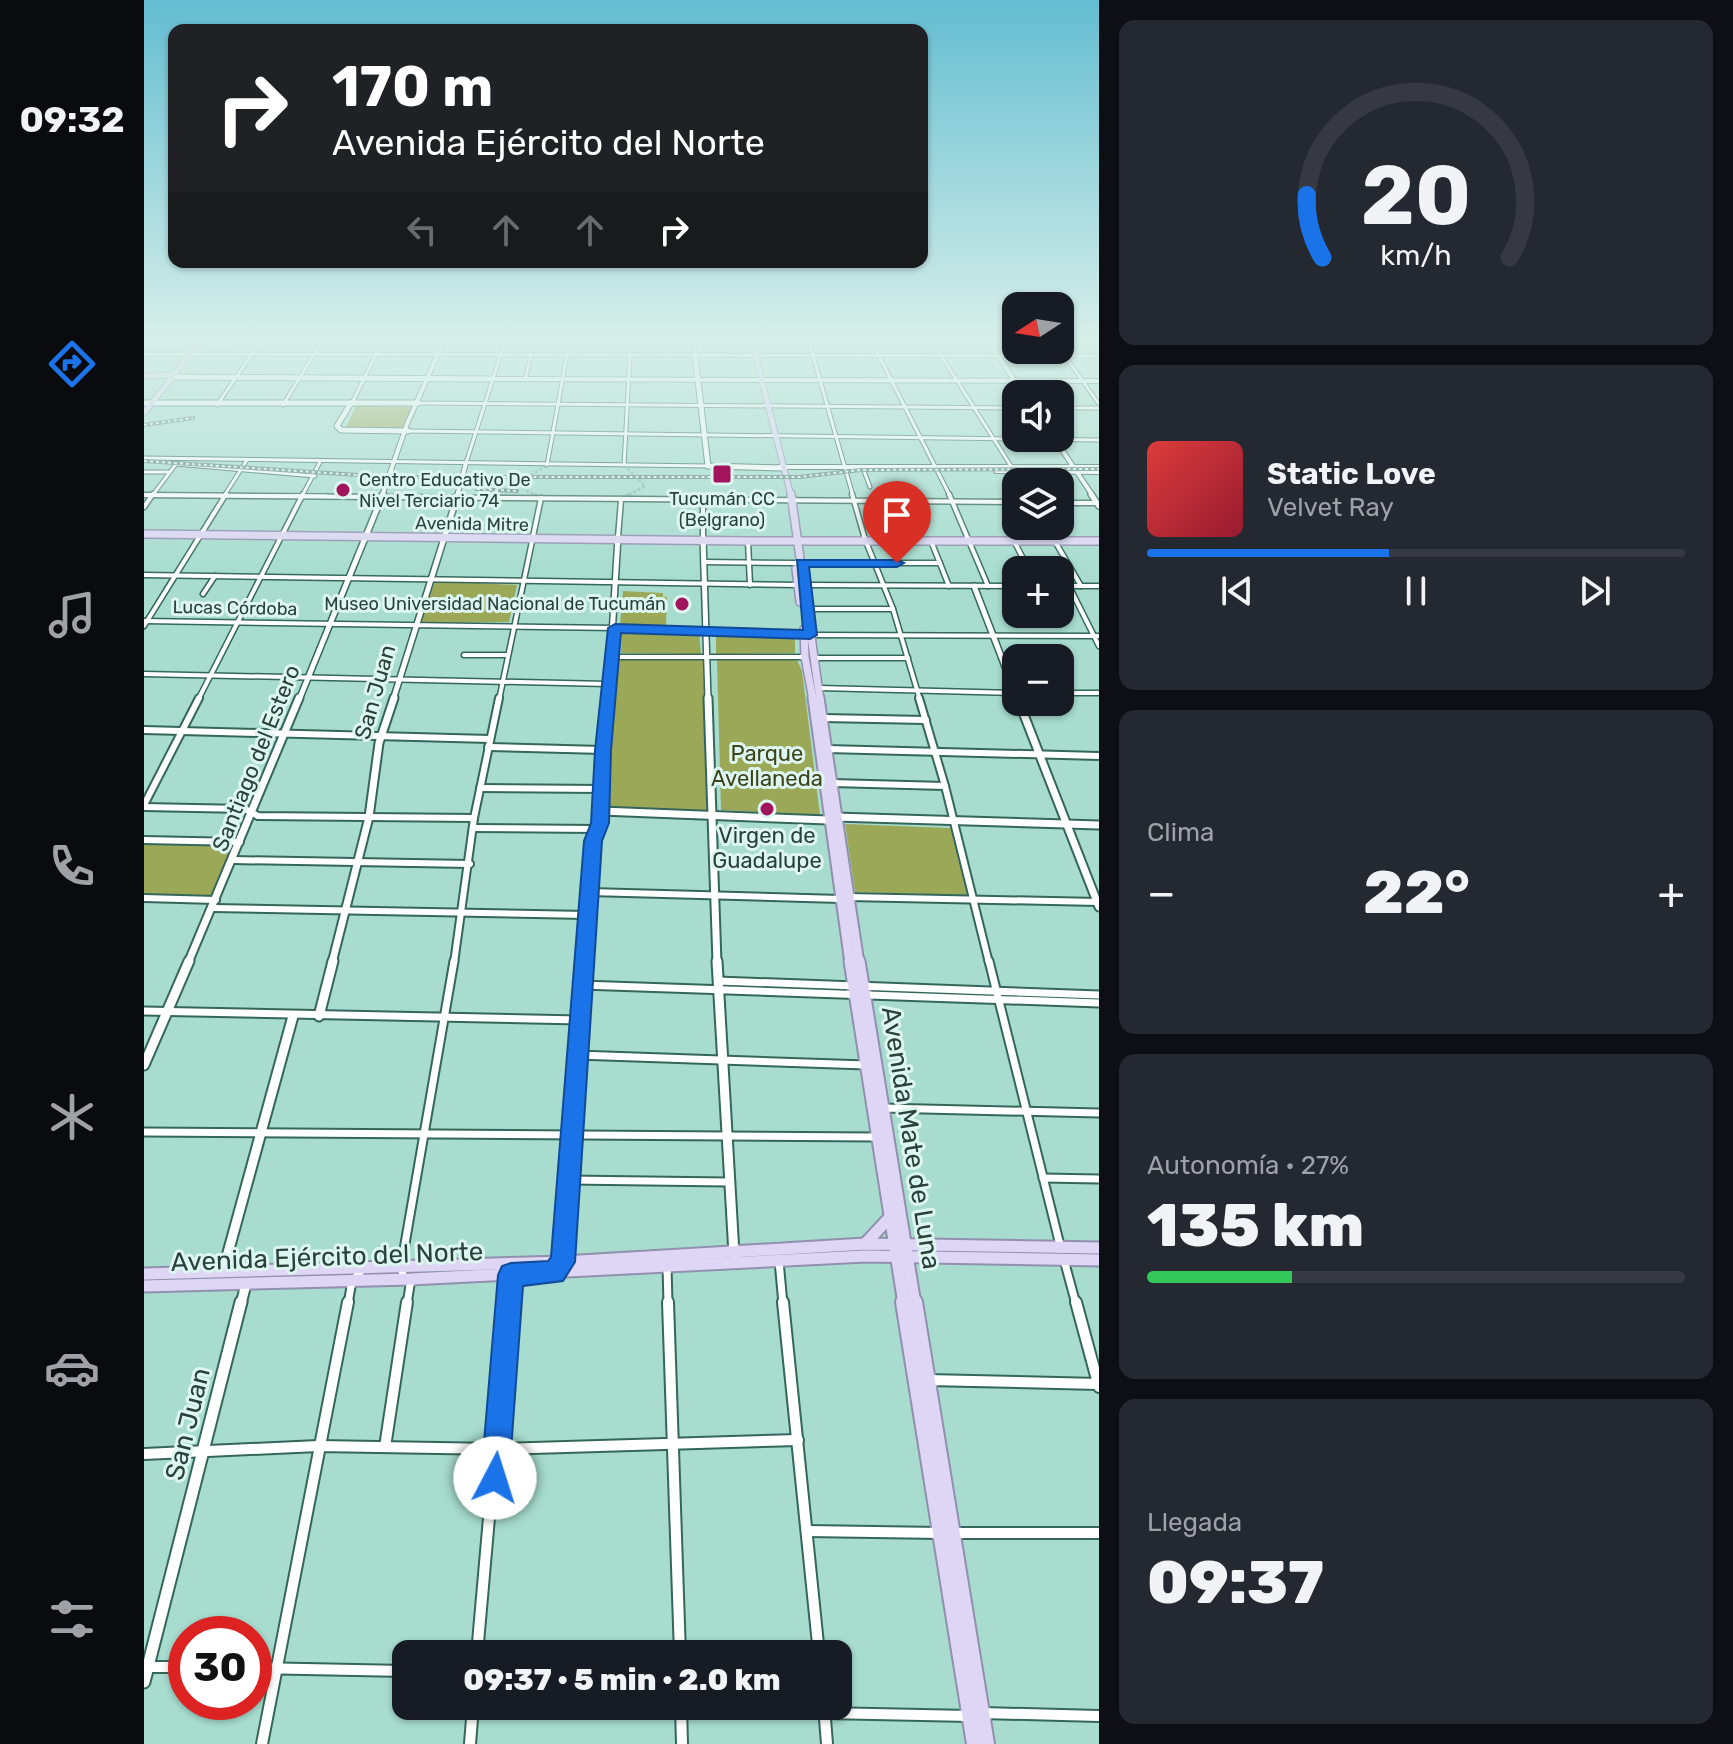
<!DOCTYPE html>
<html lang="es">
<meta charset="utf-8">
<style>
:root{--surface:#171b24;--page:#242831;--text:#f1f3f6;--muted:#9ea1a6;--line:#363941;--accent:#1a73e8}
body{margin:0;font-family:Rubik,sans-serif;background:var(--page);color:var(--text);height:100vh;display:flex;flex-direction:column;font-size:30px;white-space:nowrap}
*{box-sizing:border-box;margin:0}
p{font-size:26px;color:var(--muted)}
.icon{flex:none;width:44px;height:44px;fill:none;stroke:currentColor;stroke-width:2;stroke-linecap:round;stroke-linejoin:round}
.map{position:relative;flex:1;overflow:hidden}
.drawer{display:flex;flex-direction:column;gap:20px;padding:20px;background:#0d0f14;width:634px}
.drawer>*{flex:none}
.banner{position:absolute;left:24px;top:24px;width:760px;height:244px;border-radius:16px;box-shadow:0 2px 6px #0004;background:#202124;color:#fff;overflow:hidden}
.needle{width:52px;rotate:258deg}
.fabs{position:absolute;left:858px;top:292px;display:grid;gap:16px}
.fabs a{display:grid;place-items:center;width:72px;height:72px;border-radius:16px;background:var(--surface);box-shadow:0 2px 6px #0004;font-size:40px}
.speed{position:absolute;left:24px;top:1616px;display:flex;gap:16px;font-size:40px;font-weight:700;text-align:center}
.speed>*{display:grid;place-content:center;width:104px;height:104px;border-radius:50%;background:var(--surface);box-shadow:0 2px 6px #0004;line-height:1}
.speed .limit{border:12px solid #d22;background:#fff;color:#111}
.pin{position:absolute;display:grid;place-items:center;width:68px;height:68px;color:#fff;margin:-82px -34px;border-radius:50% 50% 50% 0;rotate:-45deg;box-shadow:0 0 8px #0007}
.pin .icon{rotate:45deg}
.me{position:absolute;width:88px;margin:-44px;rotate:5deg;stroke-linejoin:round;filter:drop-shadow(0 0 6px #0008)}
.turn{display:flex;align-items:center;gap:28px;height:168px;padding:0 32px;font-size:36px}
.turn .icon{width:104px;height:104px;stroke-width:2.5}
.turn b{display:block;font-size:56px;line-height:68px}
.lanes{display:flex;align-items:center;height:76px;padding:0 32px;background:#0003;justify-content:center;gap:40px;direction:ltr}
.lanes .off{opacity:.35}
.big{font-size:60px;font-weight:800;line-height:1.1}
.drawer .card{flex:1;display:flex;flex-direction:column;justify-content:center;gap:12px;min-width:0;padding:0 28px;border-radius:16px;background:var(--page)}
.drawer .dial{align-items:center;gap:0}
.dial svg{height:208px;overflow:visible;fill:none;stroke:var(--line);stroke-width:7;stroke-linecap:round;text-anchor:middle}
.dial text{fill:var(--text);stroke:none}
.song{display:flex;align-items:center;gap:24px}
.cover{width:96px;height:96px;border-radius:12px;background:linear-gradient(135deg,hsl(0 70% 55%),hsl(350 70% 35%))}
.played{height:8px;border-radius:4px;background:linear-gradient(90deg,var(--accent) 45%,var(--line) 45%)}
.keys{display:flex;justify-content:space-around;direction:ltr}
.heat{display:flex;justify-content:space-between;align-items:center;font-size:44px;direction:ltr}
.charge{height:12px;border-radius:6px;background:linear-gradient(90deg,#34c759 27%,var(--line) 0)}
.trip{position:absolute;left:248px;top:1640px;width:460px;height:80px;border-radius:16px;background:var(--surface);box-shadow:0 2px 6px #0004;font-weight:800;line-height:80px;text-align:center}
main{display:flex;flex:1;min-height:0}
.tabs{display:flex;flex-direction:column;width:144px;justify-content:space-around;align-items:center;background:#090b0e;color:var(--muted)}
.tabs .icon{width:56px;height:56px}
.tabs .selected{color:var(--accent)}
.tabs b{font-size:36px;color:var(--text)}
.map>svg:first-child{display:block}
</style>
<main>
<nav class="tabs">
<b>09:32</b>
<svg class="icon selected" aria-label="directions" viewBox="0 0 24 24"><path d="M12 3l9 9-9 9-9-9zM9 14v-3h6M13 9l2 2-2 2"/></svg>
<svg class="icon" aria-label="music" viewBox="0 0 24 24"><path d="M9 18V5l10-2v13"/><circle cx="6" cy="18" r="3"/><circle cx="16" cy="16" r="3"/></svg>
<svg class="icon" aria-label="phone" viewBox="0 0 24 24"><path d="M5 4h4l2 5-3 2q2 4 5 5l2-3 5 2v4C11 20 4 13 5 4z"/></svg>
<svg class="icon" aria-label="climate" viewBox="0 0 24 24"><path d="M12 3v18M4 7l16 10M4 17L20 7"/></svg>
<svg class="icon" aria-label="car" viewBox="0 0 24 24"><path d="M5 17H2v-5l4-1 3-4h7l3 4 3 1v5h-3M9 17h6M6 11h13"/><circle cx="7" cy="17" r="2"/><circle cx="17" cy="17" r="2"/></svg>
<svg class="icon" aria-label="filters" viewBox="0 0 24 24"><path d="M4 7h16M4 17h16"/><circle cx="9" cy="7" r="2"/><circle cx="15" cy="17" r="2"/></svg>
</nav>
<div class="map">
<svg width="955" height="1744" viewBox="0 0 955 1744">
<rect width="100%" height="100%" fill="#a7dccf"/>
<g fill="#9aa858">
<path d="M 212,406 L 267,407 L 259,428 L 202,427 Z"/>
<path d="M 295,581 L 373,585 L 365,622 L 280,623 L 277,622 L 290,583 Z"/>
<path d="M 479,591 L 519,593 L 519,597 L 523,597 L 522,626 L 476,625 Z"/>
<path d="M 478,631 L 555,632 L 557,654 L 477,653 Z"/>
<path d="M 572,633 L 651,636 L 651,653 L 572,654 Z"/>
<path d="M 474,658 L 559,660 L 565,810 L 557,812 L 463,807 Z"/>
<path d="M 573,660 L 653,660 L 658,671 L 676,815 L 577,810 Z"/>
<path d="M 701,824 L 807,828 L 823,895 L 711,892 Z"/>
<path d="M 0,843 L 93,845 L 71,897 L 0,895 Z"/>
</g>
<g fill="none" stroke-linecap="round" stroke-linejoin="round">
<g stroke="#8ebdb1" stroke-width="3" stroke-dasharray="3 2" stroke-linecap="butt">
<path d="M 480,465 L 501,486 L 483,496"/>
<path d="M 394,496 L 381,490 L 377,482 L 403,465"/>
</g>
<g stroke="#8ebdb1" stroke-width="4" stroke-dasharray="4 2" stroke-linecap="butt">
<path d="M 390,494 L 397,498"/>
<path d="M 477,500 L 486,494"/>
</g>
<defs>
<g id="minor-far4">
<path d="M 549,338 L 551,355"/>
<path d="M 664,338 L 709,496"/>
<path d="M 726,338 L 806,496"/>
<path d="M 786,338 L 877,482"/>
<path d="M 916,349 L 955,404"/>
<path d="M 0,354 L 955,356"/>
<path d="M 381,380 L 387,354"/>
<path d="M 208,403 L 240,338"/>
<path d="M 275,403 L 872,408"/>
<path d="M 73,405 L 119,338"/>
<path d="M 139,405 L 180,338"/>
<path d="M 916,408 L 955,408"/>
<path d="M 264,431 L 955,440"/>
<path d="M 0,458 L 564,466"/>
<path d="M 322,463 L 362,338"/>
<path d="M 403,465 L 426,338"/>
<path d="M 480,465 L 486,355"/>
<path d="M 720,471 L 726,487"/>
<path d="M 0,472 L 24,472"/>
<path d="M 0,495 L 182,496"/>
<path d="M 8,496 L 32,464 L 171,476"/>
<path d="M 80,496 L 103,460"/>
<path d="M 158,496 L 176,462"/>
</g>
<g id="minor-far3">
<path d="M 708,494 L 721,539 L 749,609 L 776,700"/>
<path d="M 805,494 L 844,586"/>
<path d="M 0,495 L 872,502"/>
<path d="M 559,501 L 559,538"/>
<path d="M 916,503 L 955,503"/>
<path d="M 0,507 L 9,494"/>
<path d="M 902,526 L 937,586"/>
<path d="M 474,537 L 477,500"/>
<path d="M 604,541 L 606,585"/>
<path d="M 787,541 L 805,586"/>
<path d="M 870,541 L 885,570"/>
<path d="M 560,562 L 652,563"/>
<path d="M 658,563 L 796,563"/>
<path d="M 0,575 L 654,585"/>
<path d="M 661,585 L 872,586"/>
<path d="M 916,586 L 955,586"/>
<path d="M 925,586 L 955,646"/>
<path d="M 59,594 L 71,576"/>
<path d="M 663,609 L 749,609"/>
<path d="M 0,621 L 471,628"/>
<path d="M 0,626 L 82,494"/>
<path d="M 666,635 L 955,636"/>
<path d="M 320,655 L 363,655"/>
<path d="M 468,657 L 661,657"/>
<path d="M 670,658 L 764,658"/>
<path d="M 0,674 L 464,684"/>
<path d="M 675,688 L 872,693"/>
<path d="M 916,693 L 955,693"/>
<path d="M 54,700 L 159,494"/>
<path d="M 355,700 L 397,498"/>
</g>
<g id="minor-far2">
<path d="M 775,698 L 801,786 L 845,963"/>
<path d="M 679,718 L 782,720"/>
<path d="M 0,730 L 346,739"/>
<path d="M 344,747 L 459,750"/>
<path d="M 683,749 L 955,756"/>
<path d="M 688,783 L 801,786"/>
<path d="M 336,788 L 458,789"/>
<path d="M 0,805 L 55,698"/>
<path d="M 0,807 L 101,809 L 114,816 L 330,818"/>
<path d="M 329,828 L 453,829"/>
<path d="M 0,840 L 96,842"/>
<path d="M 89,860 L 326,864"/>
<path d="M 446,892 L 696,899"/>
<path d="M 704,897 L 955,902"/>
<path d="M 0,898 L 72,900"/>
<path d="M 69,908 L 443,915"/>
<path d="M 310,963 L 330,818 L 355,698"/>
</g>
<g id="minor-far1">
<path d="M 845,961 L 917,1249"/>
<path d="M 574,981 L 955,995"/>
<path d="M 437,985 L 955,1003"/>
<path d="M 0,1011 L 436,1020"/>
<path d="M 433,1055 L 722,1065"/>
<path d="M 738,1108 L 955,1113"/>
<path d="M 0,1132 L 733,1137"/>
<path d="M 899,1178 L 955,1179"/>
<path d="M 424,1180 L 584,1182"/>
<path d="M 920,1260 L 932,1304"/>
<path d="M 635,1261 L 639,1304"/>
<path d="M 523,1266 L 524,1304"/>
<path d="M 260,1279 L 257,1267 L 310,961"/>
<path d="M 204,1304 L 208,1281 L 220,1268"/>
<path d="M 263,1304 L 267,1279"/>
<path d="M 364,1304 L 367,1271"/>
</g>
<g id="minor">
<path d="M 524,1302 L 536,1654"/>
<path d="M 639,1302 L 675,1654"/>
<path d="M 932,1302 L 955,1387"/>
<path d="M 783,1380 L 955,1384"/>
<path d="M 241,1447 L 263,1302"/>
<path d="M 0,1454 L 174,1446 L 354,1449 L 654,1440"/>
<path d="M 663,1531 L 796,1533"/>
<path d="M 811,1533 L 955,1533"/>
<path d="M 333,1654 L 364,1302"/>
<path d="M 4,1667 L 42,1667"/>
<path d="M 110,1668 L 262,1671"/>
<path d="M 537,1706 L 538,1744"/>
<path d="M 680,1706 L 683,1744"/>
<path d="M 681,1713 L 826,1716"/>
<path d="M 838,1713 L 955,1716"/>
<path d="M 118,1744 L 204,1302"/>
<path d="M 326,1744 L 329,1706"/>
</g>
<g id="tertiary-far4">
<path d="M 843,338 L 879,394"/>
<path d="M 348,379 L 955,381"/>
<path d="M 910,438 L 949,496"/>
<path d="M 635,467 L 955,467"/>
<path d="M 852,471 L 955,472"/>
<path d="M 238,496 L 263,424 L 301,338"/>
<path d="M 313,496 L 322,463"/>
</g>
<g id="tertiary-far3">
<path d="M 947,494 L 955,506"/>
<path d="M 559,538 L 564,700"/>
<path d="M 830,586 L 872,695"/>
<path d="M 471,628 L 664,635"/>
<path d="M 155,700 L 239,494"/>
<path d="M 249,700 L 314,494"/>
<path d="M 464,700 L 474,537"/>
</g>
<g id="tertiary-far2">
<path d="M 564,698 L 573,963"/>
<path d="M 875,702 L 955,907"/>
<path d="M 457,811 L 684,820 L 691,817 L 955,825"/>
<path d="M 44,963 L 155,698"/>
<path d="M 188,963 L 225,817 L 235,743 L 250,698"/>
<path d="M 440,963 L 449,841 L 457,811 L 464,698"/>
</g>
<g id="tertiary-far1">
<path d="M 573,961 L 590,1254"/>
<path d="M 175,1016 L 189,961"/>
<path d="M 0,1065 L 45,961"/>
<path d="M 418,1263 L 440,961"/>
<path d="M 79,1271 L 149,1016"/>
<path d="M 97,1304 L 102,1284"/>
</g>
<path id="tertiary" d="M 0,1682 L 97,1302"/>
<g id="secondary">
<path d="M 551,355 L 564,466 L 638,468"/>
<path d="M 29,377 L 348,379"/>
<path d="M 0,403 L 275,403"/>
<path d="M 207,403 L 193,426 L 197,430 L 264,431"/>
</g>
<g id="primary-far4">
<path d="M 607,338 L 647,496"/>
<path d="M 0,376 L 30,375"/>
<path d="M 0,413 L 59,338"/>
</g>
<g id="primary-far3">
<path d="M 647,494 L 676,700"/>
<path d="M 0,534 L 604,541 L 955,541"/>
<path d="M 652,569 L 656,602"/>
<path d="M 660,629 L 661,657 L 669,700"/>
</g>
<g id="primary-far2">
<path d="M 669,698 L 706,963"/>
<path d="M 675,698 L 715,963"/>
</g>
<g id="primary-far1">
<path d="M 706,961 L 760,1304"/>
<path d="M 715,961 L 771,1304"/>
<path d="M 721,1244 L 746,1217"/>
<path d="M 0,1274 L 419,1262 L 721,1244 L 955,1248"/>
<path d="M 0,1286 L 267,1279 L 722,1256 L 955,1260"/>
</g>
<g id="primary">
<path d="M 759,1302 L 830,1744"/>
<path d="M 771,1302 L 843,1744"/>
</g>
</defs>
<use href="#minor-far4" stroke="#34665b" stroke-width="5"/>
<use href="#minor-far3" stroke="#34665b" stroke-width="7"/>
<use href="#minor-far2" stroke="#34665b" stroke-width="10"/>
<use href="#minor-far1" stroke="#34665b" stroke-width="11"/>
<use href="#minor" stroke="#34665b" stroke-width="14"/>
<use href="#tertiary-far4" stroke="#34665b" stroke-width="6"/>
<use href="#tertiary-far3" stroke="#34665b" stroke-width="8"/>
<use href="#tertiary-far2" stroke="#34665b" stroke-width="11"/>
<use href="#tertiary-far1" stroke="#34665b" stroke-width="13"/>
<use href="#tertiary" stroke="#34665b" stroke-width="15"/>
<use href="#secondary" stroke="#34665b" stroke-width="7"/>
<use href="#primary-far4" stroke="#9190ae" stroke-width="7"/>
<use href="#primary-far3" stroke="#9190ae" stroke-width="10"/>
<use href="#primary-far2" stroke="#9190ae" stroke-width="13"/>
<use href="#primary-far1" stroke="#9190ae" stroke-width="15"/>
<use href="#primary" stroke="#9190ae" stroke-width="18"/>
<use href="#minor-far4" stroke="#fff" stroke-width="3"/>
<use href="#minor-far3" stroke="#fff" stroke-width="4"/>
<use href="#minor-far2" stroke="#fff" stroke-width="6"/>
<use href="#minor-far1" stroke="#fff" stroke-width="7"/>
<use href="#minor" stroke="#fff" stroke-width="10"/>
<use href="#tertiary-far4" stroke="#fff" stroke-width="4"/>
<use href="#tertiary-far3" stroke="#fff" stroke-width="5"/>
<use href="#tertiary-far2" stroke="#fff" stroke-width="7"/>
<use href="#tertiary-far1" stroke="#fff" stroke-width="9"/>
<use href="#tertiary" stroke="#fff" stroke-width="11"/>
<use href="#secondary" stroke="#fff" stroke-width="5"/>
<use href="#primary-far4" stroke="#ded6f4" stroke-width="5"/>
<use href="#primary-far3" stroke="#ded6f4" stroke-width="7"/>
<use href="#primary-far2" stroke="#ded6f4" stroke-width="9"/>
<use href="#primary-far1" stroke="#ded6f4" stroke-width="11"/>
<use href="#primary" stroke="#ded6f4" stroke-width="14"/>
<defs>
<g id="rail">
<path d="M 0,425 L 49,418"/>
<path d="M 0,461 L 245,477 L 655,477 L 717,470 L 955,469"/>
<path d="M 333,489 L 373,491"/>
</g>
</defs>
<use href="#rail" stroke="#63877f" stroke-width="4"/>
<use href="#rail" stroke="#ddf7f0" stroke-width="2" stroke-dasharray="3" stroke-linecap="butt"/>
</g>
<linearGradient id="sky" x2="0" y2="1"><stop stop-color="#63bdd1"/><stop offset="0.58" stop-color="#d7efe9"/><stop offset="1" stop-color="#d7efe9" stop-opacity="0"/></linearGradient>
<rect width="955" height="582" fill="url(#sky)"/>
<path fill="#1a73e8" stroke="#114b97" stroke-width="2" d="M 653,560 L 753,560 L 760,563 L 753,567 L 665,567 L 673,635 L 666,639 L 477,633 L 467,750 L 465,823 L 458,841 L 431,1262 L 419,1281 L 379,1286 L 365,1478 L 361,1488 L 351,1493 L 341,1488 L 337,1478 L 354,1275 L 358,1266 L 367,1263 L 404,1261 L 407,1257 L 440,841 L 447,823 L 451,750 L 464,628 L 471,624 L 659,630 Z"/>
<g fill="#a2155c" stroke="#ddf7f0" stroke-width="3">
<rect x="568" y="464" width="20" height="20" rx="4"/>
<circle cx="199" cy="490" r="8"/>
<circle cx="538" cy="604" r="8"/>
<circle cx="623" cy="809" r="8"/>
</g>
<g text-anchor="middle" dominant-baseline="central" stroke-width="6" stroke-linejoin="round" paint-order="stroke">
<g font-size="18" fill="#2a403b" stroke="#ddf7f0" text-anchor="start">
<text x="215" y="480">Centro Educativo De<tspan x="215" dy="21">Nivel Terciario 74</tspan></text>
<text x="578" y="499" text-anchor="middle">Tucumán CC<tspan x="578" dy="21">(Belgrano)</tspan></text>
<text x="522" y="604" text-anchor="end">Museo Universidad Nacional de Tucumán</text>
</g>
<g font-size="18" fill="#2a403b" stroke="#ddf7f0">
<text transform="translate(328 524) rotate(1)">Avenida Mitre</text>
<text transform="translate(91 608) rotate(1)">Lucas Córdoba</text>
</g>
<g font-size="22" fill="#2a403b" stroke="#ddf7f0">
<text transform="translate(231 692) rotate(-74)">San Juan</text>
<text transform="translate(112 758) rotate(-68)">Santiago del Estero</text>
</g>
<g font-size="22" fill="#3d431b" stroke="#ddf7f0">
<text x="623" y="753">Parque<tspan x="623" dy="25">Avellaneda</tspan></text>
</g>
<g font-size="22" fill="#2a403b" stroke="#ddf7f0">
<text x="623" y="835">Virgen de<tspan x="623" dy="25">Guadalupe</tspan></text>
</g>
<g font-size="26" fill="#2a403b" stroke="#ddf7f0">
<text transform="translate(767 1138) rotate(81)">Avenida Mate de Luna</text>
<text transform="translate(183 1257) rotate(-2)">Avenida Ejército del Norte</text>
<text transform="translate(44 1424) rotate(-76)">San Juan</text>
</g>
</g>
</svg>
<div class="fabs">
<a><svg class="needle" viewBox="-14 -14 28 28"><path d="M0-13l5 13h-10z" fill="#e53935"/><path d="M0 13l5-13h-10z" fill="#9ea1a6"/></svg></a>
<a><svg class="icon" aria-label="sound" viewBox="0 0 24 24"><path d="M4 9h4l5-4v14l-5-4H4zM17 9q2 3 0 6"/></svg></a>
<a><svg class="icon" aria-label="layers" viewBox="0 0 24 24"><path d="M12 4l9 5-9 5-9-5zM3 14l9 5 9-5"/></svg></a>
<a>+</a>
<a>−</a>
</div>
<div class="speed"><div class="limit">30</div></div>
<div class="pin" style="left:753px;top:563px;background:#d93025"><svg class="icon" aria-label="arrive" viewBox="0 0 24 24"><path d="M6 21V4h12l-3 4 3 4H6"/></svg></div>
<svg class="me" style="left:351px;top:1478px" viewBox="-20 -20 40 40"><circle r="19" fill="#fff"/><path d="M0-13L10 11 0 6-10 11z" fill="#1a73e8"/></svg>
<div class="trip">09:37 · 5 min · 2.0 km</div>
<div class="banner">
<div class="turn"><svg class="icon" aria-label="right" viewBox="0 0 24 24"><path d="M7 20v-9h11M14 6l5 5-5 5"/></svg><div><b>170 m</b>Avenida Ejército del Norte</div></div>
<div class="lanes"><svg class="icon off" aria-label="left" viewBox="0 0 24 24"><path d="M17 20v-9H6M10 6l-5 5 5 5"/></svg><svg class="icon off" aria-label="ahead" viewBox="0 0 24 24"><path d="M12 20V5M6 11l6-6 6 6"/></svg><svg class="icon off" aria-label="ahead" viewBox="0 0 24 24"><path d="M12 20V5M6 11l6-6 6 6"/></svg><svg class="icon" aria-label="right" viewBox="0 0 24 24"><path d="M7 20v-9h11M14 6l5 5-5 5"/></svg></div>
</div>
</div>
<section class="drawer">
<div class="card dial"><svg viewBox="0 0 100 80">
<path d="M14 69A42 42 0 1 1 86 69"/>
<path d="M14 69A42 42 0 0 1 8 45" stroke="#1a73e8"/>
<text x="50" y="56" font-size="32" font-weight="700">20</text>
<text x="50" y="72" font-size="11">km/h</text>
</svg></div>
<div class="card">
<div class="song"><i class="cover"></i><div><b>Static Love</b><p>Velvet Ray</p></div></div>
<div class="played"></div>
<div class="keys"><svg class="icon" aria-label="previous" viewBox="0 0 24 24"><path d="M18 5L8 12l10 7zM5 5v14"/></svg><svg class="icon" aria-label="pause" viewBox="0 0 24 24"><path d="M8 5v14M16 5v14"/></svg><svg class="icon" aria-label="next" viewBox="0 0 24 24"><path d="M6 5l10 7-10 7zM19 5v14"/></svg></div>
</div>
<div class="card"><p>Clima</p>
<div class="heat"><a>−</a><b class="big">22°</b><a>+</a></div>
</div>
<div class="card"><p>Autonomía · 27%</p><b class="big">135 km</b><div class="charge"></div></div>
<div class="card"><p>Llegada</p><b class="big">09:37</b></div>
</section>
</main>
